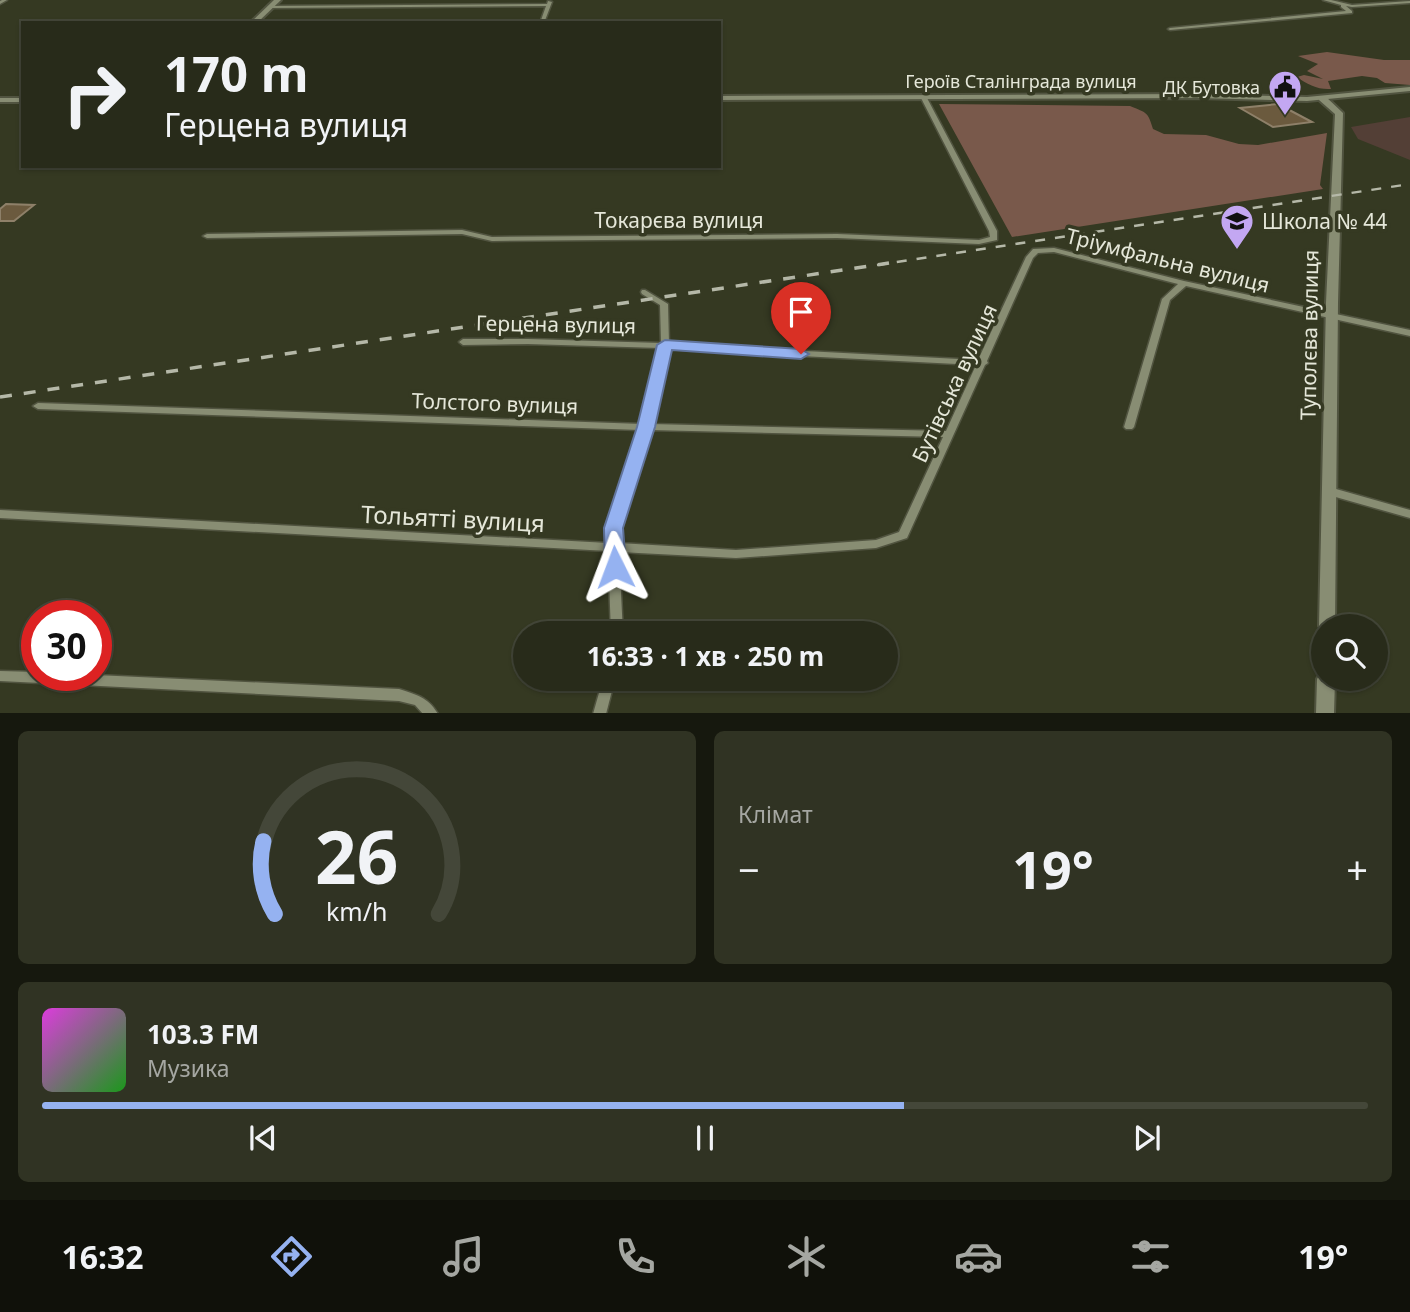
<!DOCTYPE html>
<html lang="uk">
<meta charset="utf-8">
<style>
:root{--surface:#282b1a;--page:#303323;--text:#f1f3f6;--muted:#a5a7a2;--line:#444739;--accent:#95b2f1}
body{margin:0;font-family:"Noto Sans",sans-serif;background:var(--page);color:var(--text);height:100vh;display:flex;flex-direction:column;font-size:26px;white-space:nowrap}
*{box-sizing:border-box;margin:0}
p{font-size:23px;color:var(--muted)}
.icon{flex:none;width:38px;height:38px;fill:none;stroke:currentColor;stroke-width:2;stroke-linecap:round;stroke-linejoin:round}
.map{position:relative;height:713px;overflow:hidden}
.drawer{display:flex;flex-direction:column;gap:18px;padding:18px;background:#16180e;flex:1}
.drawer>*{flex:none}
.banner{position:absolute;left:21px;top:21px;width:700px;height:147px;border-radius:0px;box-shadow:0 2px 5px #0004,0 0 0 2px var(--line);background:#282b1a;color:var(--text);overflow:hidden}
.controls{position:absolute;left:1311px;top:614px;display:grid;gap:14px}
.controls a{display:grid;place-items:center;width:77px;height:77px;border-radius:50%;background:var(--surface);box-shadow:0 2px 5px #0004,0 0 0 2px var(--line);font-size:35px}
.speed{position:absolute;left:21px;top:600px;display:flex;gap:14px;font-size:35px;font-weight:700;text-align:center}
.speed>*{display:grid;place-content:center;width:91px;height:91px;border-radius:50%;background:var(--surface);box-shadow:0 2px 5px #0004,0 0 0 2px var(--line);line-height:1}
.speed .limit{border:10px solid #d22;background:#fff;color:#111}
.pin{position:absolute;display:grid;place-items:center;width:60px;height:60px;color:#fff;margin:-72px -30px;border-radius:50% 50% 50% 0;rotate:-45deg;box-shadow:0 0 7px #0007}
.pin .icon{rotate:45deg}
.me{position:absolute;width:77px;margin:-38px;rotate:357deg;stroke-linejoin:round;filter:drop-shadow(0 0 5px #0008)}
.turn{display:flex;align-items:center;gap:24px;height:147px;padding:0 28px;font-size:32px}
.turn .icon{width:91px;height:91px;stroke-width:2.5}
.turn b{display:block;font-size:49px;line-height:60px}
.big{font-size:52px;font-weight:700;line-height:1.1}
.drawer .card{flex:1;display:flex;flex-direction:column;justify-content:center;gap:10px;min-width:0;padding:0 24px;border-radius:10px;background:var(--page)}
.drawer .dial{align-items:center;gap:0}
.dial svg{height:182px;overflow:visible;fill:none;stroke:var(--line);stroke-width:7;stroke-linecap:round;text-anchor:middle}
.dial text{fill:var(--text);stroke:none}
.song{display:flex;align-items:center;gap:21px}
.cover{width:84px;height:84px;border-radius:10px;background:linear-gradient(135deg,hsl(300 70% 55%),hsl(120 70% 35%))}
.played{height:7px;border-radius:4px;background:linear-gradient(90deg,var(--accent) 65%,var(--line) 65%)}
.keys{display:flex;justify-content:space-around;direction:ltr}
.heat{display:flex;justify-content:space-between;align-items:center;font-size:38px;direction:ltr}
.drawer .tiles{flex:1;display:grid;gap:18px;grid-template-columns:1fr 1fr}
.card:last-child{grid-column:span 2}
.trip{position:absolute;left:513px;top:621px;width:385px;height:70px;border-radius:35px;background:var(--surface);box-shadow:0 2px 5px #0004,0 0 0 2px var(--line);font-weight:700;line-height:70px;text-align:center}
.tabs{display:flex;height:112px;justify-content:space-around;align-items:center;background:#10110a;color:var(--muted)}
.tabs .icon{width:49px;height:49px}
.tabs .active{color:var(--accent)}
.tabs b{font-size:32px;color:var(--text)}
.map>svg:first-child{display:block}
</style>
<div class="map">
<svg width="1410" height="714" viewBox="0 0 1410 714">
<rect width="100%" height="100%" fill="#353922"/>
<path fill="#533f36" d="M 1410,117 L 1410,160 L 1358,139 L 1351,127 Z"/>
<g fill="#79594b">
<path d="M 1327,52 L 1384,60 L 1410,60 L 1410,85 L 1385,83 L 1377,78 L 1362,76 L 1328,81 L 1331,89 C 1318,90 1307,84 1297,77 L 1304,75 L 1323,79 L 1307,71 L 1318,64 L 1298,56 Z"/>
<path d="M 939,104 L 1130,106 C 1147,113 1148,112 1153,129 L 1164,134 L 1206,135 L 1239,144 L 1258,145 L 1327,133 L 1320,185 L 1323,189 L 1012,237 Z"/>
</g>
<g fill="#6b5a3e" stroke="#8e8069" stroke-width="2">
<path d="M 1278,104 L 1312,122 L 1273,127 L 1240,108 Z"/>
<path d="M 6,204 L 34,205 L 14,221 L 0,221 L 0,209 Z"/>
</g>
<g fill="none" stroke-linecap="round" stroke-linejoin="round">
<defs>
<g id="minor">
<path d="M 2,0 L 7,0 L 0,4 L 0,1 Z"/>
<path d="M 1323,0 L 1331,0 L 1352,5 L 1410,1 L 1410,3 L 1352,7 L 1346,6 L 1352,11 L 1352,13 L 1170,30 L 1168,29 L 1170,28 L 1346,11 L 1341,7 L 1341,5 Z"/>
<path d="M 548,1 L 552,2 L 544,23 L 540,23 L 546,6 L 270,8 L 268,7 L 270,6 L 547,4 Z"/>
<path d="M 924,96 L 927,98 L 997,231 L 997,240 L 979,244 L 837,238 L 492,241 L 462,234 L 207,238 L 203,236 L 207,234 L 462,230 L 492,237 L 837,234 L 979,240 L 990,237 L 989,231 L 921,98 Z"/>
<path d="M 1054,248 L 1184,281 L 1410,330 L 1410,336 L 1186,286 L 1170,300 L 1134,427 L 1132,429 L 1126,429 L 1124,427 L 1162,299 L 1178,284 L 1054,252 L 1038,253 L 1033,258 L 987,361 L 988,363 L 985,365 L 907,538 L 876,548 L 736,558 L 619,552 L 623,634 L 611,634 L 608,551 L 0,518 L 0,510 L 608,543 L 608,528 L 640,430 L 38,409 L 33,406 L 38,403 L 642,424 L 660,348 L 528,344 L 463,345 L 459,342 L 463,339 L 528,339 L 661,343 L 660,305 L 642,294 L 641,292 L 642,290 L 645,290 L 668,304 L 669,344 L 978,360 L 1026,257 L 1033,249 ZM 668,349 L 976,365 L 946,431 L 651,424 ZM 650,430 L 943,437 L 899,532 L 876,540 L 736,550 L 619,543 L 618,528 Z"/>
<path d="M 1329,487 L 1410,510 L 1410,518 L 1325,494 L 1324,491 L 1325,488 Z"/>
<path d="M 0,671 L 37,672 L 37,676 L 96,675 L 399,689 C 417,695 428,697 438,714 L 423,714 L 415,705 L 399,701 L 0,681 Z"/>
<path d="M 603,679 L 615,679 L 606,714 L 593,714 Z"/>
</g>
<g id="tertiary">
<path d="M 274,0 L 281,0 L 257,23 L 250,23 Z"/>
<path d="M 1319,96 L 1325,96 L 1343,113 L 1338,303 L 1335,626 L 1323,626 L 1323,632 L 1319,626 L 1326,303 L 1335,114 L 1319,100 Z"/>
<path d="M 1323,672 L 1323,679 L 1335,679 L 1334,714 L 1316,714 L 1317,679 L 1320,674 Z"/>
</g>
<g id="secondary">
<path d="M 1410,87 L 1410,91 L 1307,101 L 1199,98 L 719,100 L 719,96 L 1199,94 L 1307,97 Z"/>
<rect x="0" y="98" width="23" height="4"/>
</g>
</defs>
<use href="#minor" stroke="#515440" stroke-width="3"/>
<use href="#tertiary" stroke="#515440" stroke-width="4"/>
<use href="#secondary" stroke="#515440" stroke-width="4"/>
<use href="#minor" fill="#888d73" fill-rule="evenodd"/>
<use href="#tertiary" fill="#888d73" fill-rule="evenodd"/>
<use href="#secondary" fill="#888d73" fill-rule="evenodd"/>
<path stroke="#b5b8a8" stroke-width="2.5" stroke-dasharray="10 10" stroke-linecap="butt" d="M 877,265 L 1410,184"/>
<path stroke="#b5b8a8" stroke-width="3.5" stroke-dasharray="12 12" stroke-linecap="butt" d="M 0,397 L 889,263"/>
</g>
<path fill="#95b2f1" stroke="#61749d" stroke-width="2" d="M 665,340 L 801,349 L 809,354 L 801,359 L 672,350 L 655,427 L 623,528 L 626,567 L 623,573 L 615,575 L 608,573 L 605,567 L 604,528 L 637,427 L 657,345 Z"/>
<defs>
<symbol id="civic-pin" viewBox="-11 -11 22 30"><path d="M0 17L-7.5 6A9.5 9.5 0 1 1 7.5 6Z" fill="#c3a7f2" stroke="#353922"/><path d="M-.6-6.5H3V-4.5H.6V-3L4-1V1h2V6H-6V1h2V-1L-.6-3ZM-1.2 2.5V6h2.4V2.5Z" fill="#111"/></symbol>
<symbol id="school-pin" viewBox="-11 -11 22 30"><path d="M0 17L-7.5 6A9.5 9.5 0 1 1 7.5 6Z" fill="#c3a7f2" stroke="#353922"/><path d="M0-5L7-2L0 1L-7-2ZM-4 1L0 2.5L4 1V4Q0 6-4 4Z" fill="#111"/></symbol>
</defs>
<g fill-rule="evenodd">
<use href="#civic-pin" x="1266" y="68" width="38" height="52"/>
<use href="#school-pin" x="1218" y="202" width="38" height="52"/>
</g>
<g text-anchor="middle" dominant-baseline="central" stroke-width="7" stroke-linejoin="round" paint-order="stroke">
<g font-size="18" fill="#e5e7d9" stroke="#353922">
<text x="1021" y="81">Героїв Сталінграда вулиця</text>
</g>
<g font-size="18" fill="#e5e7d9" stroke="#353922" text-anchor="end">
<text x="1260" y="87">ДК Бутовка</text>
</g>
<g font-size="21" fill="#e5e7d9" stroke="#353922">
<text x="679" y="220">Токарєва вулиця</text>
<text transform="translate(1168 260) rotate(14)">Тріумфальна вулиця</text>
<text transform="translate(556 324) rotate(1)">Герцена вулиця</text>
<text transform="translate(1309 335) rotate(-89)">Туполєва вулиця</text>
<text transform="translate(954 383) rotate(-65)">Бутівська вулиця</text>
<text transform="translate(495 403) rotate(2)">Толстого вулиця</text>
</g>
<g font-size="21" fill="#e5e7d9" stroke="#353922" text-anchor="start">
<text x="1262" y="221">Школа № 44</text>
</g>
<g font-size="24" fill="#e5e7d9" stroke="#353922">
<text transform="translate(453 518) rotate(3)">Тольятті вулиця</text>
</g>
</g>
</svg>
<div class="controls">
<a><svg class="icon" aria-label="search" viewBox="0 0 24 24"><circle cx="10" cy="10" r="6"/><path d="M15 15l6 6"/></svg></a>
</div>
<div class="speed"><div class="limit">30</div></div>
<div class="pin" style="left:801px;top:354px;background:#d93025"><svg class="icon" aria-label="arrive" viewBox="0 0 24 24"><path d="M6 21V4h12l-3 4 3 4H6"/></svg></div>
<svg class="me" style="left:615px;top:567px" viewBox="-20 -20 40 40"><path d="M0-17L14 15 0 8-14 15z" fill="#95b2f1" stroke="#fff" stroke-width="4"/></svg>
<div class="trip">16:33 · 1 хв · 250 m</div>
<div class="banner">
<div class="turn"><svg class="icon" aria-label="right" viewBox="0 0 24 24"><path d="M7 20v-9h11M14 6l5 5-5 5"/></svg><div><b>170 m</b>Герцена вулиця</div></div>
</div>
</div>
<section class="drawer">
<div class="tiles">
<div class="card dial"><svg viewBox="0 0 100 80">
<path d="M14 69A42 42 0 1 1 86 69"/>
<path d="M14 69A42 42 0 0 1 9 37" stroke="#95b2f1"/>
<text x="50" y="56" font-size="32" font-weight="700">26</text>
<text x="50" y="72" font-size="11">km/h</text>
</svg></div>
<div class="card"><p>Клімат</p>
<div class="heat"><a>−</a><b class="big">19°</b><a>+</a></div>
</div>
<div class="card">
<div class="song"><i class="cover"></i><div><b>103.3 FM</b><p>Музика</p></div></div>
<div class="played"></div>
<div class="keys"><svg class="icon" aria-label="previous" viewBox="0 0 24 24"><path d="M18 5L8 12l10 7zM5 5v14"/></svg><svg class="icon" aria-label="pause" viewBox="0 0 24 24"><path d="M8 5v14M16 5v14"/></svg><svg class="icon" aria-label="next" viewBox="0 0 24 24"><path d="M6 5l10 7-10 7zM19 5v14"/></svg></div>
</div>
</div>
</section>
<nav class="tabs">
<b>16:32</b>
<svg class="icon active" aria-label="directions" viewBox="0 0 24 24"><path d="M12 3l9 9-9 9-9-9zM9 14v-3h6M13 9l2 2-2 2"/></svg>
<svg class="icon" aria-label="music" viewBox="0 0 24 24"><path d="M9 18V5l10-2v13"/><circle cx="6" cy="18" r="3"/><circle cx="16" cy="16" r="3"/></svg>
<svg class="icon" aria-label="phone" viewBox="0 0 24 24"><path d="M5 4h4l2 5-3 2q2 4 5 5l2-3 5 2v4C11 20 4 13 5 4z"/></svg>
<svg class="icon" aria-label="climate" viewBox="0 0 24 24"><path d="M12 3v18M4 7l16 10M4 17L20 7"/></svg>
<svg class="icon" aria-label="car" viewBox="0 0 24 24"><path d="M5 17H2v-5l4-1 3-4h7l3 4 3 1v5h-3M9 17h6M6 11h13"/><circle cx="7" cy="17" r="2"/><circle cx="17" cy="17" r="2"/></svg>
<svg class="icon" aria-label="filters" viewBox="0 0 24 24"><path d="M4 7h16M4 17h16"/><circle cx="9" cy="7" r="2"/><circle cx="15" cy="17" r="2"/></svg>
<b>19°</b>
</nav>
